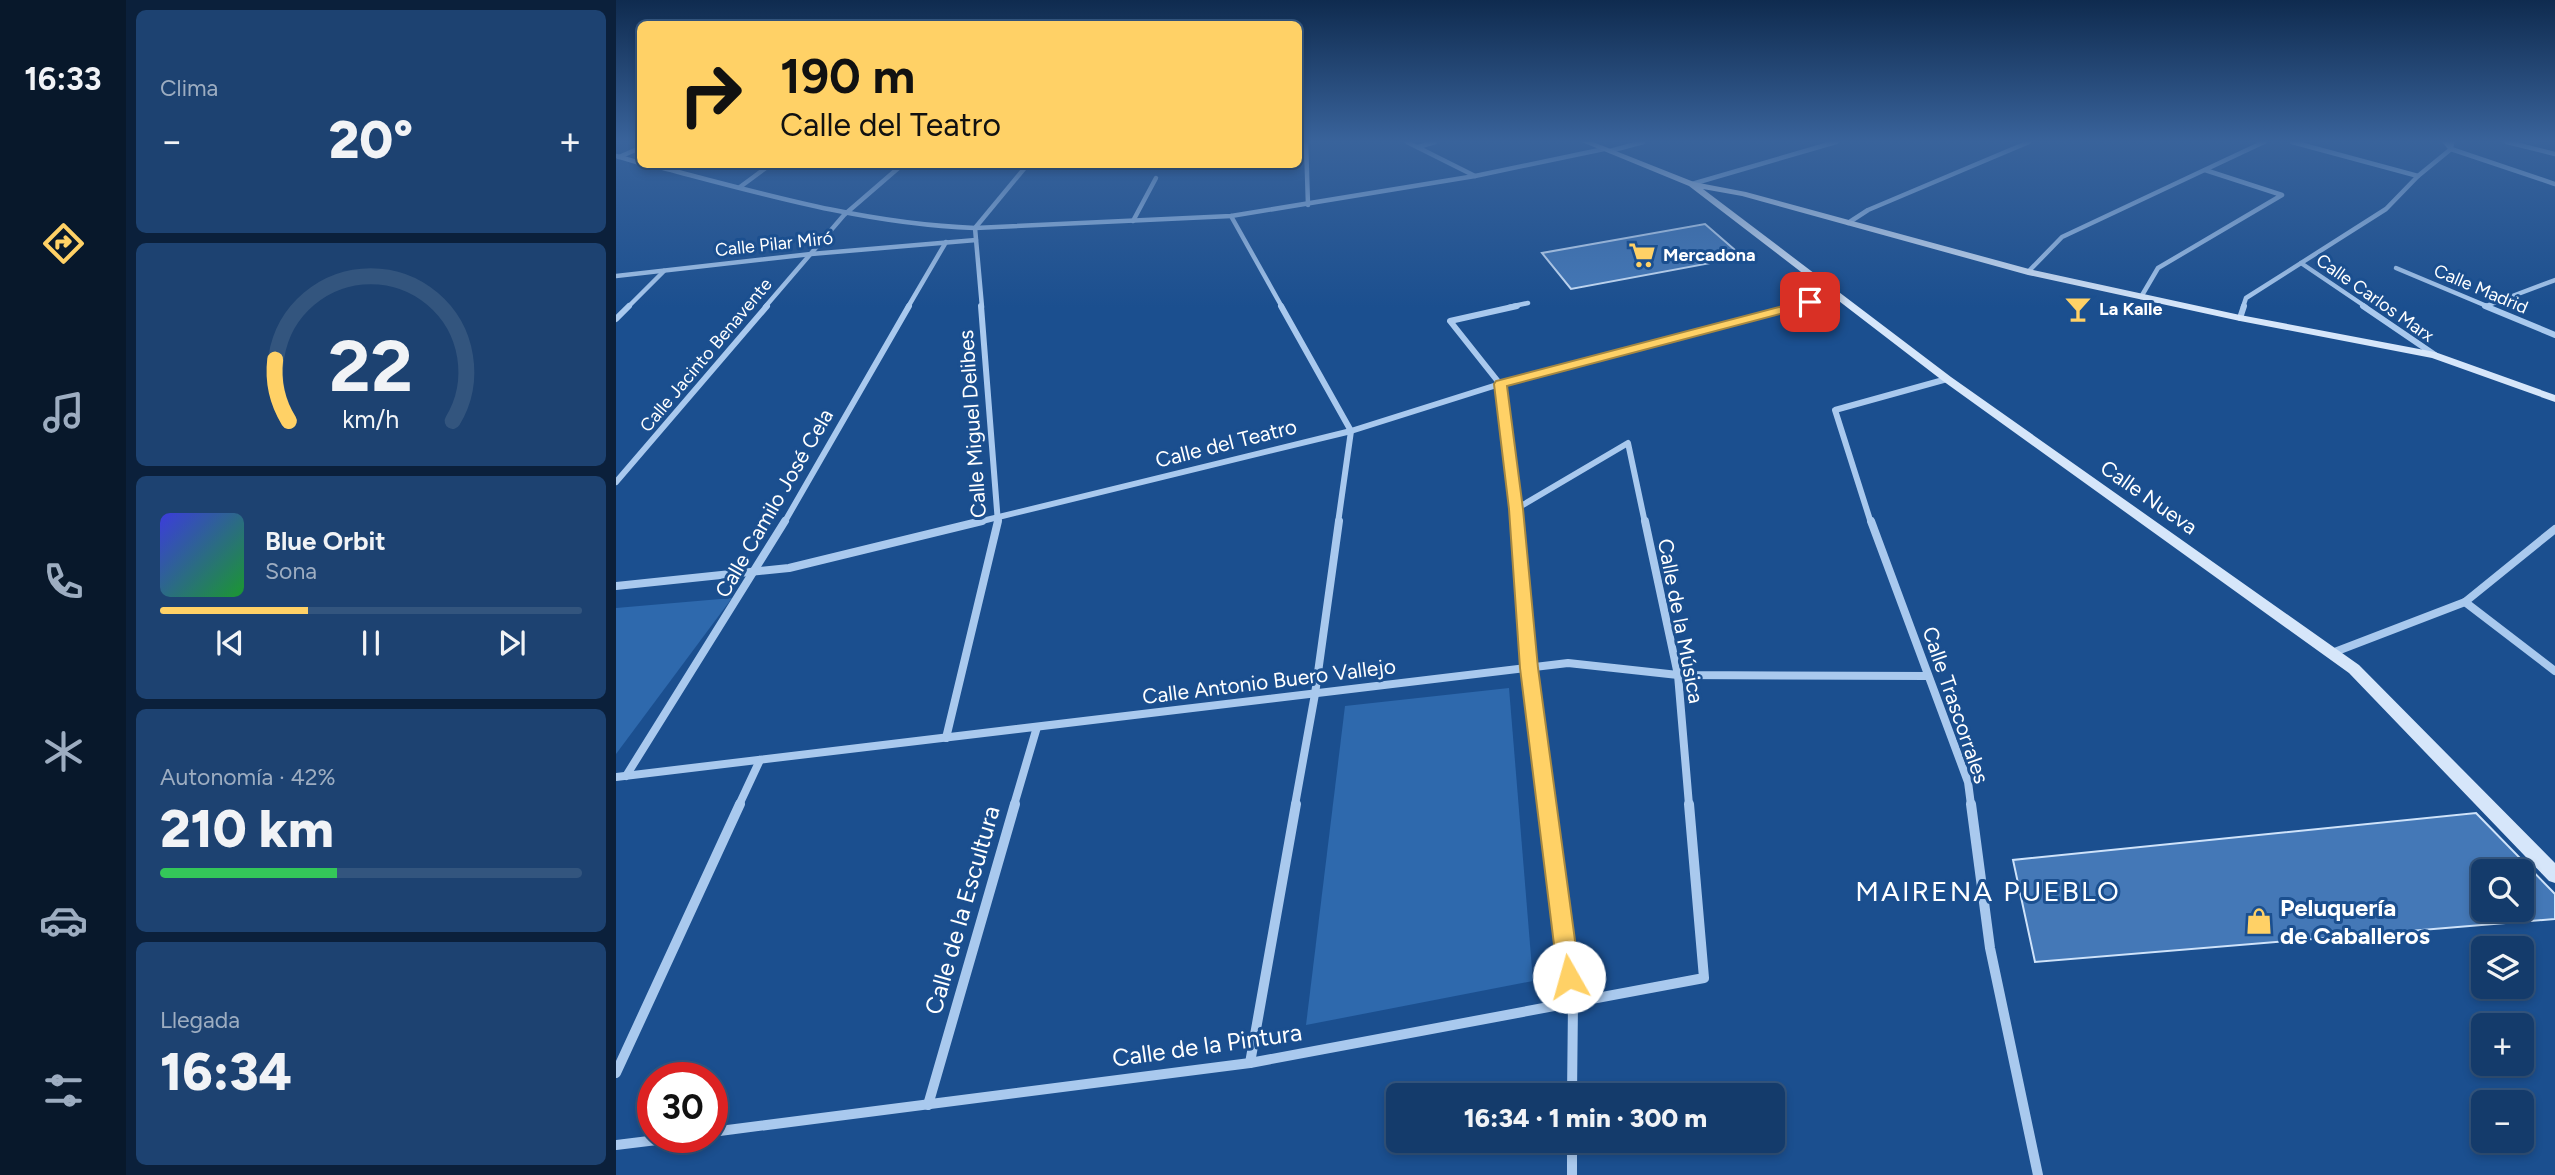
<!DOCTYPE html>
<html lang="es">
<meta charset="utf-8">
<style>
:root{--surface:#143b6b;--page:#1d4271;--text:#f1f3f6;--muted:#9dadc1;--line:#33557e;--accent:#ffd166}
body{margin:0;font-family:Figtree,sans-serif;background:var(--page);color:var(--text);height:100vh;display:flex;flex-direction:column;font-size:26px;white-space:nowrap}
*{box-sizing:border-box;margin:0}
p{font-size:23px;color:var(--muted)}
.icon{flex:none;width:38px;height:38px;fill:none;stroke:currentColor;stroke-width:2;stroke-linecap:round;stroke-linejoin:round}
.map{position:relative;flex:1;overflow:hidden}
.sheet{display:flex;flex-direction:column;gap:10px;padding:10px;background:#0b203b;width:490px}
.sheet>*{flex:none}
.hud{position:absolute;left:21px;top:21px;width:665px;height:147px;border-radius:10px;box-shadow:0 4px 10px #0003,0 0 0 2px var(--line);background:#ffd166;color:#111;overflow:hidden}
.controls{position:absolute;left:1855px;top:859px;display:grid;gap:14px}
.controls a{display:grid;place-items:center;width:63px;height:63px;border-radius:10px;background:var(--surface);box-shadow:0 4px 10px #0003,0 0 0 2px var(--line);font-size:35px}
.speed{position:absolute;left:21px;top:1062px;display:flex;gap:14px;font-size:35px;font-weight:700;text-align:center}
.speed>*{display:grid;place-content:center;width:91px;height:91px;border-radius:50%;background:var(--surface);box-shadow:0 4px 10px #0003,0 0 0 2px var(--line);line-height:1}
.speed .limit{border:10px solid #d22;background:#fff;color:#111}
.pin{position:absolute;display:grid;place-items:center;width:60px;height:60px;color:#fff;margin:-30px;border-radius:14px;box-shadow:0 4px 10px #0006}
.me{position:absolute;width:77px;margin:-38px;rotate:353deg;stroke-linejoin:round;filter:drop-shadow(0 0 5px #0008)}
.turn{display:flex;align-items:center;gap:24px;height:147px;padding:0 28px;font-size:32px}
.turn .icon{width:91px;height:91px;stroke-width:2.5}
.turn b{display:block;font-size:49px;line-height:60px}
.big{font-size:52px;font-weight:800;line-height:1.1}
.sheet .tile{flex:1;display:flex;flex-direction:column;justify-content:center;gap:10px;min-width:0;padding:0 24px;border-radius:10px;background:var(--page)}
.sheet .dial{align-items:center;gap:0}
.dial svg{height:182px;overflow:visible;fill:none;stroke:var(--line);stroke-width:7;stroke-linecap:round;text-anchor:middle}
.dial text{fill:var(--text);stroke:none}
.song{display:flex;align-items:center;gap:21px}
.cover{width:84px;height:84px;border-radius:10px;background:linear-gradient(135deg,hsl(240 70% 55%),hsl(130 70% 35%))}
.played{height:7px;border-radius:4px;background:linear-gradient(90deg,var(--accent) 35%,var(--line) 35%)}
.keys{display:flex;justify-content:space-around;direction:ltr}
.heat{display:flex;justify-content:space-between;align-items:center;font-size:38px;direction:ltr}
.charge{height:10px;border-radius:5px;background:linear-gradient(90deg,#34c759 42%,var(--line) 0)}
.trip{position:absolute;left:770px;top:1083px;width:399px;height:70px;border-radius:10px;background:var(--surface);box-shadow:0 4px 10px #0003,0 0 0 2px var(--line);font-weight:800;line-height:70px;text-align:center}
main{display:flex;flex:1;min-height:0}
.menu{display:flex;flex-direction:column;width:126px;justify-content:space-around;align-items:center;background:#08182b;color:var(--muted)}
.menu .icon{width:49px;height:49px}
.menu .on{color:var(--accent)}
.menu b{font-size:32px;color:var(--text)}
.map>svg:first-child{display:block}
</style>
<main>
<nav class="menu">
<b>16:33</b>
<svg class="icon on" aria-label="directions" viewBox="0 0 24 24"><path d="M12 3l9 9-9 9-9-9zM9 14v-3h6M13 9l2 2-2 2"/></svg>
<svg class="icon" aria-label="music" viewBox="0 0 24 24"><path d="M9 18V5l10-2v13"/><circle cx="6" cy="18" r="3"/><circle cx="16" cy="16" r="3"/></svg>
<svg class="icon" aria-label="phone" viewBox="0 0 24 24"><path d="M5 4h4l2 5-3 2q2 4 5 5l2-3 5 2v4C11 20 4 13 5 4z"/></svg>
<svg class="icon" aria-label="climate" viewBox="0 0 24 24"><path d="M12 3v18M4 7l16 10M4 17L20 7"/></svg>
<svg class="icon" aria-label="car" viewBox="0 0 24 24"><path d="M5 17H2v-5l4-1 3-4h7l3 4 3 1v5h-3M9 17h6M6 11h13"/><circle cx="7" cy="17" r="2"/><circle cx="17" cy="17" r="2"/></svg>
<svg class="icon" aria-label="filters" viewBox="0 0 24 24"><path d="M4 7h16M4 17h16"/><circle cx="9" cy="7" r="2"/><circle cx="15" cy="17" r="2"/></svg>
</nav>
<section class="sheet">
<div class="tile"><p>Clima</p>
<div class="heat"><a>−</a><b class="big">20°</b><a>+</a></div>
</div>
<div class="tile dial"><svg viewBox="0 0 100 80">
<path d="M14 69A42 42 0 1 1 86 69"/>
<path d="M14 69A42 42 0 0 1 8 42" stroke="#ffd166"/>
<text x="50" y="56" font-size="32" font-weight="700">22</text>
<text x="50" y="72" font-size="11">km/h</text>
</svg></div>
<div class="tile">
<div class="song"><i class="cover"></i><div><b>Blue Orbit</b><p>Sona</p></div></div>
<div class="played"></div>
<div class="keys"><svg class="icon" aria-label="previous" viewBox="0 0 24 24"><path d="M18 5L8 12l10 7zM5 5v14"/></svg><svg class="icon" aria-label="pause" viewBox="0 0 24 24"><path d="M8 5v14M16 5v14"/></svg><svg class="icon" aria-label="next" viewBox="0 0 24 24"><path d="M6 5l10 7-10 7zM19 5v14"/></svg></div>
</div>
<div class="tile"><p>Autonomía · 42%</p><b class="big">210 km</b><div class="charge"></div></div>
<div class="tile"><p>Llegada</p><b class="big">16:34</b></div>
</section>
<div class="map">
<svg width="1939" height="1175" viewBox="0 0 1939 1175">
<rect width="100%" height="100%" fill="#1b4f8f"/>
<g fill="#2e69ad">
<path d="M 116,598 L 0,754 L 0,608 Z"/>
<path d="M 893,688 L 917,981 L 690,1025 L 729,706 Z"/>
</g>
<g fill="#4478b7" stroke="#cfe3fa" stroke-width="2" fill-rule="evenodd">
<path d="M 1089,224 L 1127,257 L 955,289 L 926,253 Z"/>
<path d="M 1860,813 L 1939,894 L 1939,919 L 1419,962 L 1397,860 ZM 1867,872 L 1906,872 L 1906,910 L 1867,910 Z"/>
</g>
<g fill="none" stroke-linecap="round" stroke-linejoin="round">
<g stroke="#a9c9ee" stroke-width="4.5">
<path d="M 690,142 L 692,205"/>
<path d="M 791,142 L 859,176"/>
<path d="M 1676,142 L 1802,176"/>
<path d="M 1836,142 L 1835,149 L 1939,184"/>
<path d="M 1891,142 L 1939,154"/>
<path d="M 802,147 L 819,142"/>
<path d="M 994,151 L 1027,142"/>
<path d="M 0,156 L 24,163"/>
<path d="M 3,157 L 24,148"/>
<path d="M 32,164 C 140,192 246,224 359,228 L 615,216 L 859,176 L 988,149"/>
<path d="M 1076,184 L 1220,142"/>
<path d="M 124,187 L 155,164"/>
<path d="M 615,216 L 666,307"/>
<path d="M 517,221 L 540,178"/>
<path d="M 1232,223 L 1252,210 L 1413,142"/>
<path d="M 359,228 L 412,164"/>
<path d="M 359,228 L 366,307"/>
<path d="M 1685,263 L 1750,307"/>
<path d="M 1780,268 L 1873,307"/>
<path d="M 1412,272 L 1446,237 L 1648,142"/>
<path d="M 0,276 L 195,254 L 360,240"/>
<path d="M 1525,297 L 1542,268 L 1666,195 L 1589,170"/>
<path d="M 1870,306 L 1939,280"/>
<path d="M 12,307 L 48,271"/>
<path d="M 149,307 L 228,215 L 287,164"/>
<path d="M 292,307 L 330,242"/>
<path d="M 893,307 L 912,303"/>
<path d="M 1173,307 L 1220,295"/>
<path d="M 1627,307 L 1630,298 L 1770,209 L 1802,176 L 1835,149 L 1829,142"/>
</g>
<g stroke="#a9c9ee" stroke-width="6">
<path d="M 365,306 L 382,523"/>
<path d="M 665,306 L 735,431 L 722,523"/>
<path d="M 901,306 L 834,321 L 884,384 L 901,523"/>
<path d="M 1747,306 L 1819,355"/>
<path d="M 1869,306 L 1939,335"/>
<path d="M 1624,318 L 1628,306"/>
<path d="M 0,319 L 13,306"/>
<path d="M 0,482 L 151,306"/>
<path d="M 900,509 L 1012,443 L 1029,523"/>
<path d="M 168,523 L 293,306"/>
<path d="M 358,523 L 735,431 L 884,384 L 1180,306"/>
<path d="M 1255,523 L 1219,410 L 1331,379"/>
</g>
<g stroke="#a9c9ee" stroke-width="8">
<path d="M 901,521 L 913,668 L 931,805"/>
<path d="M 1029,521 L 1062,675 L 1073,805"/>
<path d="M 1255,521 L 1352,782 L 1355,805"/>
<path d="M 0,586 L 173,568 L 366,521"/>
<path d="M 1849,602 L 1939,671"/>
<path d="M 1716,653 L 1849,602 L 1939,529"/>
<path d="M 330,738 L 382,521"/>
<path d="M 10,776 L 169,521"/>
<path d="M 0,777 L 952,663 L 1062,675 L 1312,676"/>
<path d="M 123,805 L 144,760"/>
<path d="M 398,805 L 421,727"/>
<path d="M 679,805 L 699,694 L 723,521"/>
</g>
<g stroke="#a9c9ee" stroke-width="10">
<path d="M 931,804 L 957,1003 L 956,1096"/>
<path d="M 1355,804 L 1374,948 L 1422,1175"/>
<path d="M 634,1063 L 680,804"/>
<path d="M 0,1073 L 124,804"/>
<path d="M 312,1105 L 399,804"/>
<path d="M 96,1132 L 634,1063 L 1088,978 L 1073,804"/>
<path d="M 956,1141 L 956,1175"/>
<path d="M 0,1145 L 57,1138"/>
</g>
<path fill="#d6e6fa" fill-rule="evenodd" d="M 966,142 L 977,142 L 1078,182 L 1130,192 L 1413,269 L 1624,315 L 1819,352 L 1939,395 L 1939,402 L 1816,358 L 1624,321 L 1412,275 L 1126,196 L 1087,189 L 1335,377 L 1743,665 L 1939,863 L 1939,883 L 1933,881 L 1733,673 L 1327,381 L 1073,186 Z"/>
</g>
<linearGradient id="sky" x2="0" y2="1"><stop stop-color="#0f2b4f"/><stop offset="0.46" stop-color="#39639b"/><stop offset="1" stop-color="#39639b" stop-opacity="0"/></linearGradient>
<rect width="1939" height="307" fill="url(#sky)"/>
<path fill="#ffd166" stroke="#a68842" stroke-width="2" d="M 1194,299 L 1199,302 L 1198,305 L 891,386 L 907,509 L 922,668 L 964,977 L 961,984 L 953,987 L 945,984 L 942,977 L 904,668 L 893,509 L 878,384 L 880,381 Z"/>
<defs>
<symbol id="supermarket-bare" viewBox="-9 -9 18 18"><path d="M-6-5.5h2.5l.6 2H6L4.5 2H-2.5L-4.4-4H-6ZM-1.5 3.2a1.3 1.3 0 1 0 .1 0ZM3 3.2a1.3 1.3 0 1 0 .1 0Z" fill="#ffd166" stroke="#1b4f8f" stroke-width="2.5" paint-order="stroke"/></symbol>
<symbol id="bar-bare" viewBox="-9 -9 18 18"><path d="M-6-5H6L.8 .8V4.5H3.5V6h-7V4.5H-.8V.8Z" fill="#ffd166" stroke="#1b4f8f" stroke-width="2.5" paint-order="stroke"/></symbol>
<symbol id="shop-bare" viewBox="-9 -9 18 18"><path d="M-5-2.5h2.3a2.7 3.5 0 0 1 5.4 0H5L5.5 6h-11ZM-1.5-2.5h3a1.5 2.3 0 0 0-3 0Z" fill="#ffd166" stroke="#1b4f8f" stroke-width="2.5" paint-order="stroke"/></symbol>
</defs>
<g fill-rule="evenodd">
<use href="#supermarket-bare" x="1007" y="236" width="38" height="38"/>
<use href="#bar-bare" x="1443" y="290" width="38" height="38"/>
<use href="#shop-bare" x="1624" y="902" width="38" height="38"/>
</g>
<g text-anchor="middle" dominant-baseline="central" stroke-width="6" stroke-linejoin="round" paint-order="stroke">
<g font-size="18" fill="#fff" stroke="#1b4f8f">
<text transform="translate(158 244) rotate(-6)">Calle Pilar Miró</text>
<text transform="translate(1865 289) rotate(23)">Calle Madrid</text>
<text transform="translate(1759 298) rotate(35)">Calle Carlos Marx</text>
<text transform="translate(90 355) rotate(-50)">Calle Jacinto Benavente</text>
</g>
<g font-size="18" font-weight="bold" fill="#fff" stroke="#1b4f8f" text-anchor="start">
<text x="1047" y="255">Mercadona</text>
<text x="1483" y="309">La Kalle</text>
</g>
<g font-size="21" fill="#fff" stroke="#1b4f8f">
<text transform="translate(356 424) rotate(-94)">Calle Miguel Delibes</text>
<text transform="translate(610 443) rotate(-14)">Calle del Teatro</text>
<text transform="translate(1533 497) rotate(35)">Calle Nueva</text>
<text transform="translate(158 503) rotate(-60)">Calle Camilo José Cela</text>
<text transform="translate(1065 621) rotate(79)">Calle de la Música</text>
<text transform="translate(653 681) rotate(-7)">Calle Antonio Buero Vallejo</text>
<text transform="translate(1340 705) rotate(71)">Calle Trascorrales</text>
</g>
<g font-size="24" font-weight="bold" fill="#fff" stroke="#1b4f8f" text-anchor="start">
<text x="1664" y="907">Peluquería<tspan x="1664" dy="28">de Caballeros</tspan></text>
</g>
<g font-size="24" fill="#fff" stroke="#1b4f8f">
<text transform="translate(346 910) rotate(-74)">Calle de la Escultura</text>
<text transform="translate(591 1045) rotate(-8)">Calle de la Pintura</text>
</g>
<g font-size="28" letter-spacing="2" fill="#fff" stroke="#1b4f8f">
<text x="1372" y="891">MAIRENA PUEBLO</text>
</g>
</g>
</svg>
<div class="controls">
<a><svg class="icon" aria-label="search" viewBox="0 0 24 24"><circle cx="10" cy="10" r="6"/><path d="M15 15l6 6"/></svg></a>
<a><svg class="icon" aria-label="layers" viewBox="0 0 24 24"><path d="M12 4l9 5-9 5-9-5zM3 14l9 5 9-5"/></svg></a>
<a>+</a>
<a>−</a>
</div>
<div class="speed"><div class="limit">30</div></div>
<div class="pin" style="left:1194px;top:302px;background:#d93025"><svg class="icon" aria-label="arrive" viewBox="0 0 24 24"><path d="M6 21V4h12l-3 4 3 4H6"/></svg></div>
<svg class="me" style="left:953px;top:977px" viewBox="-20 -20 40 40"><circle r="19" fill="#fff"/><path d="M0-13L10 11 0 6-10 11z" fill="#ffd166"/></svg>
<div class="trip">16:34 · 1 min · 300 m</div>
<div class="hud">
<div class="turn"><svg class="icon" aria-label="right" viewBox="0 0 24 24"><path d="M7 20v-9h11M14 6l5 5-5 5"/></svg><div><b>190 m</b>Calle del Teatro</div></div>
</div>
</div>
</main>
